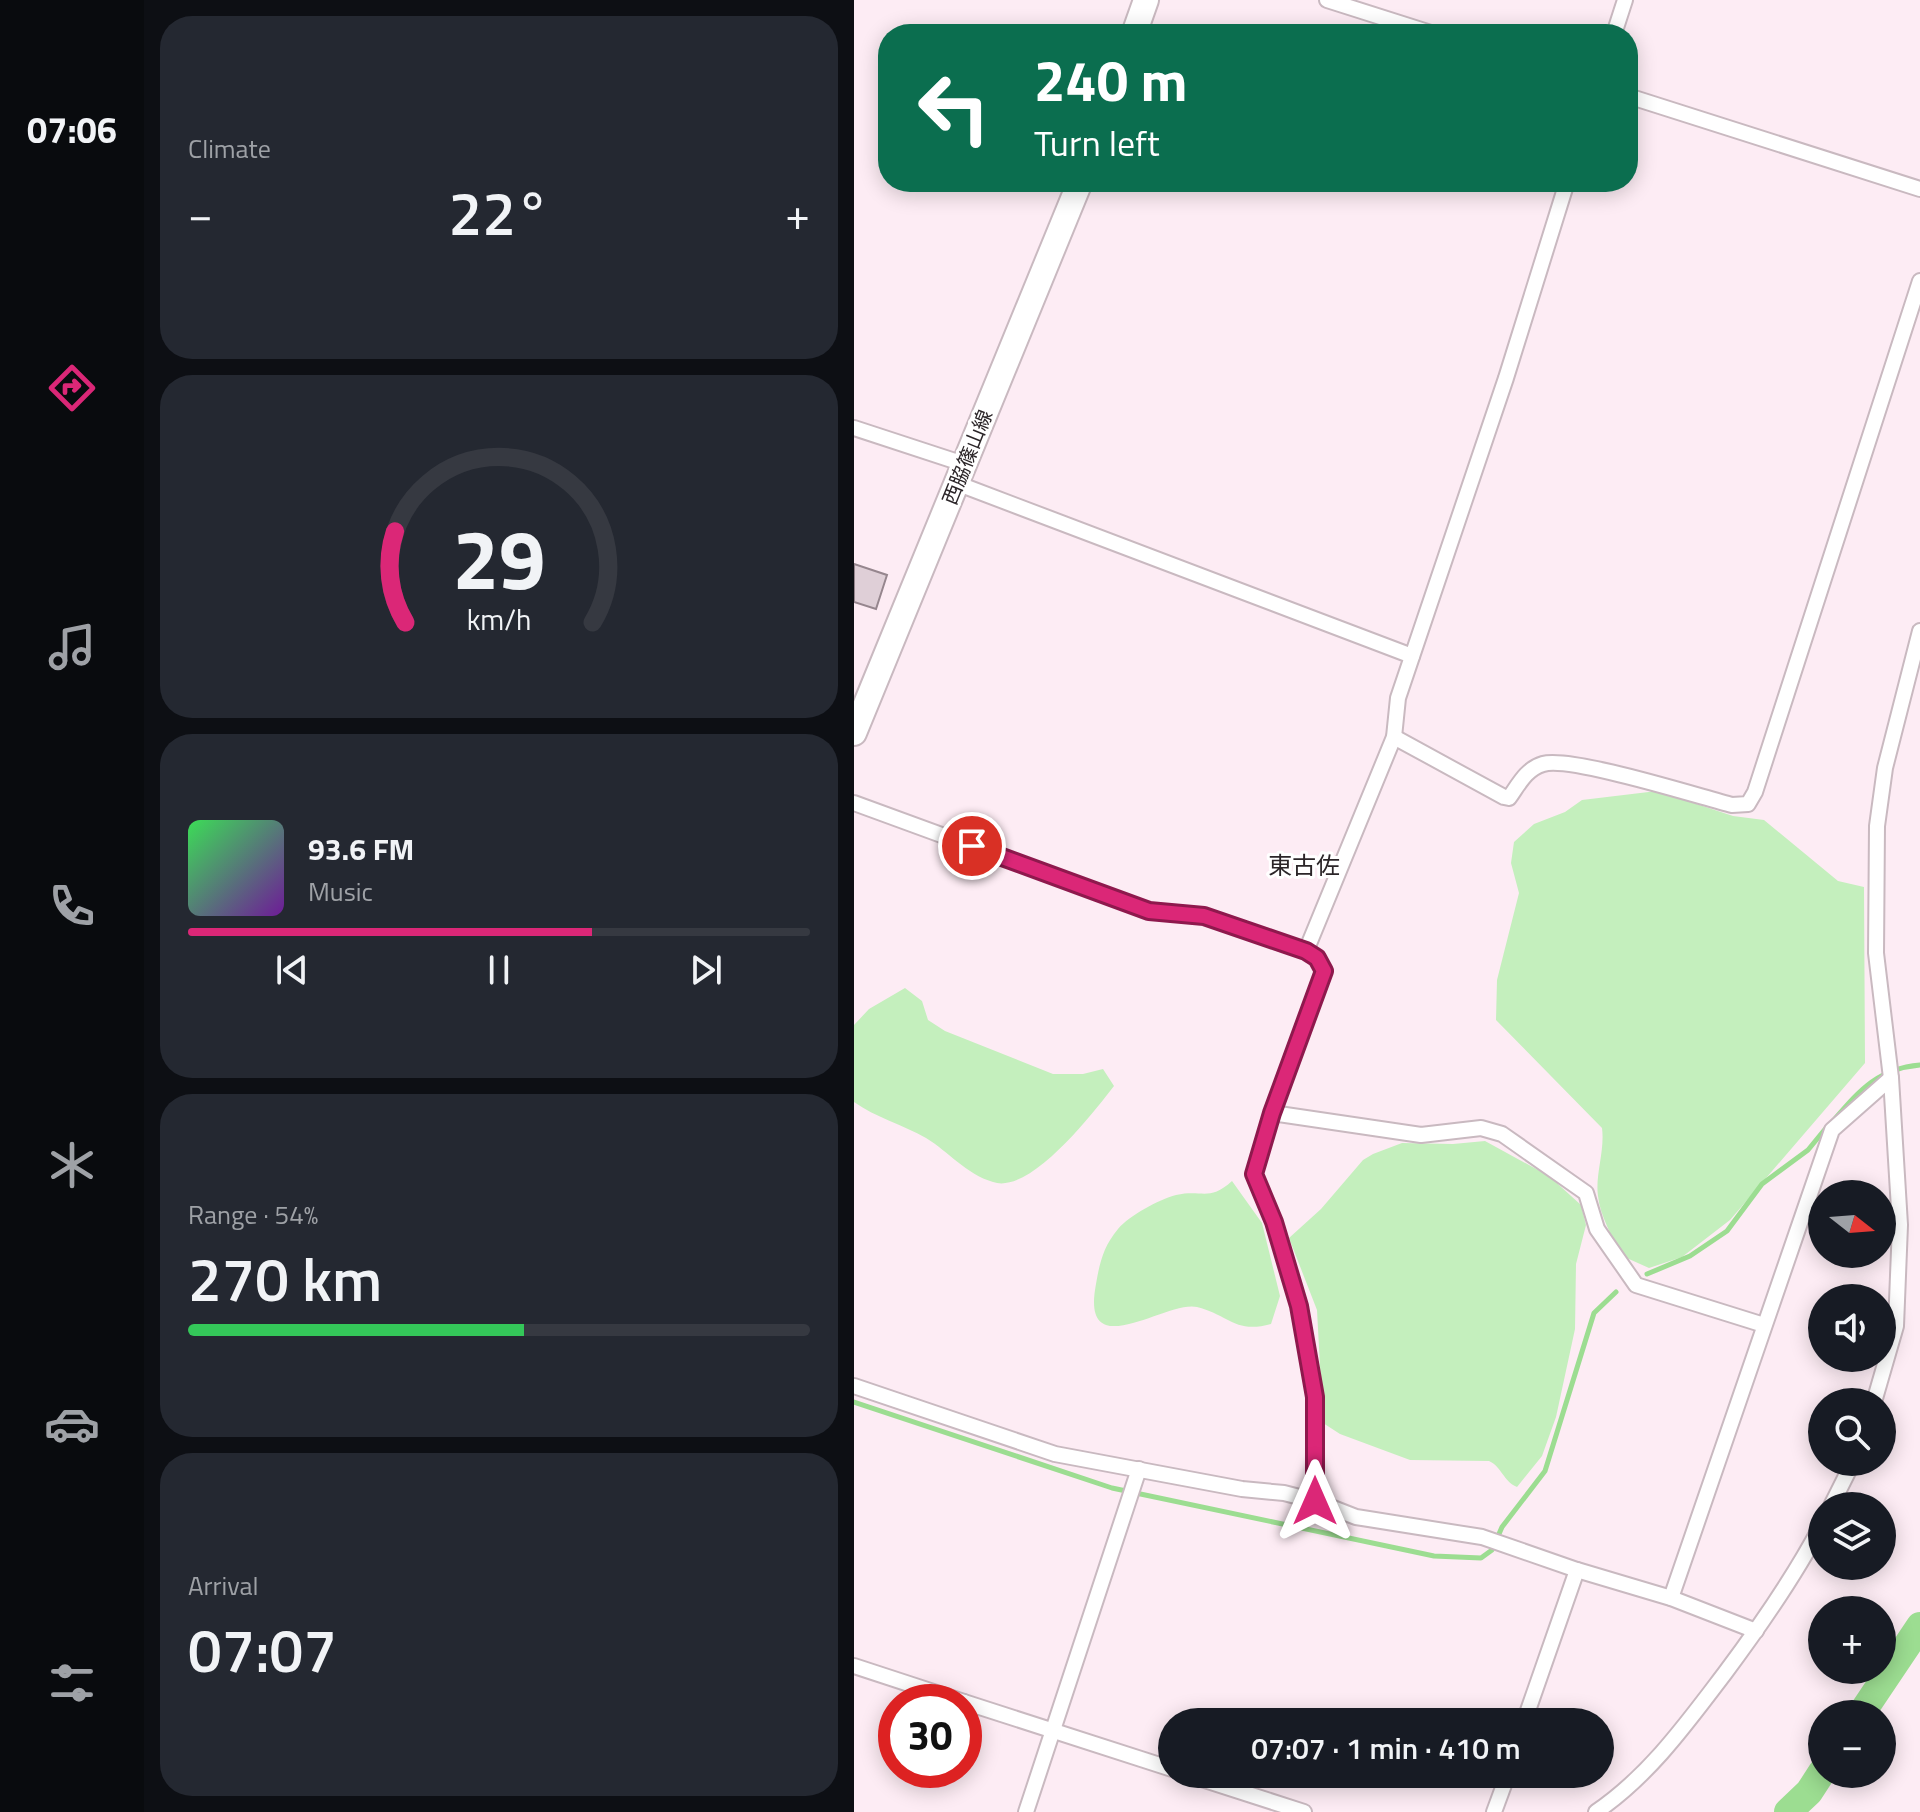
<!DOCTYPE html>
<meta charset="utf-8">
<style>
:root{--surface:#171b24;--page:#242831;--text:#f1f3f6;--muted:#9ea1a6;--line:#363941;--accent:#db2777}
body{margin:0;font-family:"Titillium Web","Noto Sans JP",sans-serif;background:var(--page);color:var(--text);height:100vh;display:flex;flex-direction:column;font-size:30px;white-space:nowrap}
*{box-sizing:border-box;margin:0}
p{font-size:26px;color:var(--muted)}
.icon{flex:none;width:44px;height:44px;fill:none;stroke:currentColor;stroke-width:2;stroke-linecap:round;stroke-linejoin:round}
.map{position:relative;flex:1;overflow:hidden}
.side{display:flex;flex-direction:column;gap:16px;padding:16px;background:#0d0f14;width:710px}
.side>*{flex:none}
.banner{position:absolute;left:24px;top:24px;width:760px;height:168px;border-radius:32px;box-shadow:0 4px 20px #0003;background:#0b6e4f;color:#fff;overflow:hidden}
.needle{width:52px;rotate:107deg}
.fabs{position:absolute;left:954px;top:1180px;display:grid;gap:16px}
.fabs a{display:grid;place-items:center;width:88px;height:88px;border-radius:50%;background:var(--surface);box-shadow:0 4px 20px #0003;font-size:40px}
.speed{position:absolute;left:24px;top:1684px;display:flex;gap:16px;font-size:40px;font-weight:700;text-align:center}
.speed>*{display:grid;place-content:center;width:104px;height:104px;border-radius:50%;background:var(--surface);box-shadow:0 4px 20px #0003;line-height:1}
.speed .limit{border:12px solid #d22;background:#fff;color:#111}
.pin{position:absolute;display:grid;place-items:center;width:68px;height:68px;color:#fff;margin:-34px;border:4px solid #fff;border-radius:50%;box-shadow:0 2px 8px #0007}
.me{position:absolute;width:88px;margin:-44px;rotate:0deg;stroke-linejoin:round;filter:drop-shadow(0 0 6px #0008)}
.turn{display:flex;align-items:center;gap:28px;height:168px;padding:0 24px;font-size:36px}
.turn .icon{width:104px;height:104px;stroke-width:2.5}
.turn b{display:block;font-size:56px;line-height:68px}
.big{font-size:60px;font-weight:600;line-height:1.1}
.side .tile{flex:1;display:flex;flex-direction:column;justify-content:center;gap:12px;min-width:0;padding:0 28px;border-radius:32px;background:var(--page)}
.side .dial{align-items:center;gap:0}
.dial svg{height:208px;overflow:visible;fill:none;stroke:var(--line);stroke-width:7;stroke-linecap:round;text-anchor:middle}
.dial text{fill:var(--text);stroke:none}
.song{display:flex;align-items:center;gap:24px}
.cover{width:96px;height:96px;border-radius:12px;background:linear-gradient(135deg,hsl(130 70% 55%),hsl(280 70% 35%))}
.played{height:8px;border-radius:4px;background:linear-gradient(90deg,var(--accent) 65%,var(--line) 65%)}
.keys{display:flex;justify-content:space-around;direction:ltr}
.heat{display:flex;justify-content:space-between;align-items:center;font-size:44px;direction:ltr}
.charge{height:12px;border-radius:6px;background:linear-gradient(90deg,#34c759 54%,var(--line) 0)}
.trip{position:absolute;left:304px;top:1708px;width:456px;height:80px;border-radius:40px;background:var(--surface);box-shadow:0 4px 20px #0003;font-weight:600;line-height:80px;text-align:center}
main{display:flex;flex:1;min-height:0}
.tabs{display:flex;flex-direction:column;width:144px;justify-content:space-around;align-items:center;background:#090b0e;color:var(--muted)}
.tabs .icon{width:56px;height:56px}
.tabs .active{color:var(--accent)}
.tabs b{font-size:36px;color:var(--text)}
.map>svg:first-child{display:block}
</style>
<main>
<nav class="tabs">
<b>07:06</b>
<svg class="icon active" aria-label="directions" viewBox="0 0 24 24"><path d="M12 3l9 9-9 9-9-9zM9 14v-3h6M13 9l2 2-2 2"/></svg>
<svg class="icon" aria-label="music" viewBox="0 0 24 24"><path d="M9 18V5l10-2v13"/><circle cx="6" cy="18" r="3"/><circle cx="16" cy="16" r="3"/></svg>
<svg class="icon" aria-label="phone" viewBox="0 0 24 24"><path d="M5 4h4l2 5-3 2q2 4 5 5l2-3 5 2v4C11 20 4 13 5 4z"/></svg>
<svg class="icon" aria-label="climate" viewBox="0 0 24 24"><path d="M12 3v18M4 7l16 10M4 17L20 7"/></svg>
<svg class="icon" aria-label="car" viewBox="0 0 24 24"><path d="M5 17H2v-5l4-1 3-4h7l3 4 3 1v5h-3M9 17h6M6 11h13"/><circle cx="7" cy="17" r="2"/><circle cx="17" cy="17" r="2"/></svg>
<svg class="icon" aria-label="filters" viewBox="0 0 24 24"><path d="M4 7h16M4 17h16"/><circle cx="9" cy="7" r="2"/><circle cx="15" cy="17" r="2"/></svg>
</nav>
<section class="side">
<div class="tile"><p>Climate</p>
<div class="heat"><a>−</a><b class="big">22°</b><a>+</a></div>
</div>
<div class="tile dial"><svg viewBox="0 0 100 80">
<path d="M14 69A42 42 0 1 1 86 69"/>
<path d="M14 69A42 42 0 0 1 10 34" stroke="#db2777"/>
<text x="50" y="56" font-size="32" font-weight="700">29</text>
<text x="50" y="72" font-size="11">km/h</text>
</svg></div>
<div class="tile">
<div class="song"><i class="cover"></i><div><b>93.6 FM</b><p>Music</p></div></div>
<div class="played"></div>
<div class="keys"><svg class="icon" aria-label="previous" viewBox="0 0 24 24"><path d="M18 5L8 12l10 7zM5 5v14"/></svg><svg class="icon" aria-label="pause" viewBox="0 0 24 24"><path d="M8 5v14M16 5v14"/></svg><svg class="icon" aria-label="next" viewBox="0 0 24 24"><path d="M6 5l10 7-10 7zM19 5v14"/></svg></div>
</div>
<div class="tile"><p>Range · 54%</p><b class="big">270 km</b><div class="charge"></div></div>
<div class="tile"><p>Arrival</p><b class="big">07:07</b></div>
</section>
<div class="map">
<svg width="1066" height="1812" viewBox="0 0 1066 1812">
<rect width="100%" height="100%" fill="#fdecf4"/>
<g fill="#c4efbd">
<path d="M 803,791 L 879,816 L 910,820 L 984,881 L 1010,887 L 1011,1063 L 876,1220 L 828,1257 L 795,1268 L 766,1255 C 759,1237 746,1216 744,1196 C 741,1175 751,1151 748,1128 L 642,1020 L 643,980 L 665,893 L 657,863 L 660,842 L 680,824 L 711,812 L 728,800 Z"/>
<path d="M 51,988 L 68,1001 L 74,1020 L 91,1031 L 199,1074 L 229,1074 L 249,1069 L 260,1086 C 239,1113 176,1195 139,1182 C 112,1174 95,1152 72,1138 C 49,1125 21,1117 0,1102 L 0,1025 L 15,1009 Z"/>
<path d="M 631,1141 L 695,1176 L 727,1205 L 732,1225 L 722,1264 L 721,1329 L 702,1417 L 688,1456 L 663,1487 C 649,1481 648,1467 635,1461 L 556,1460 L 486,1434 L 469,1423 L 463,1310 L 435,1238 L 467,1209 L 509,1160 L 519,1154 L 548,1143 L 599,1144 Z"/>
<path d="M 378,1181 L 408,1223 L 426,1296 L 417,1324 C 381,1334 375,1315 343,1307 C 313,1300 230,1364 241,1290 C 245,1266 248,1248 264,1229 C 276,1215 304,1200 322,1195 C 348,1189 355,1202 378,1181 Z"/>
</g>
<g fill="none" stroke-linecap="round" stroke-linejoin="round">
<g stroke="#9cdd91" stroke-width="5">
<path d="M 979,1121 C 1006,1090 1023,1069 1066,1065"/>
<path d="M 793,1274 L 836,1256 L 873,1231 L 908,1184 L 954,1150 L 972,1128"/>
<path d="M 0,1402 L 258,1488 L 580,1556 L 627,1558 L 638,1550 L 648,1527 L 691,1471 L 740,1313 L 762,1292"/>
</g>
<g stroke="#9cdd91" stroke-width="28">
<path d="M 1007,1714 L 1066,1626"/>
<path d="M 934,1812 L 955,1792 L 968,1772"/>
</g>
</g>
<path fill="#dfcfd7" stroke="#96868e" stroke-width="2" d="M 0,564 L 33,575 L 22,609 L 0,602 Z"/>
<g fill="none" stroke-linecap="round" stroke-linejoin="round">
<defs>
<g id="minor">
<path d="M 473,0 L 580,34"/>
<path d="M 760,34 L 771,0"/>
<path d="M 774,96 L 1066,189"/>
<path d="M 0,428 L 110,464"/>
<path d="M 102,483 L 558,656"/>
<path d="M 540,737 L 650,797 L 655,798 C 665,784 672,769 689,764 C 717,756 843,796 878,805 L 894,804 L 901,792 L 1066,281"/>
<path d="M 0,803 L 295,911 L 350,916 L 452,951 L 463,958 L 470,971 L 418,1113 L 400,1174 L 420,1222 L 445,1306 L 461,1397 L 461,1501"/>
<path d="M 452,951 L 540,737 L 544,698 L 652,378 L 713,182"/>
<path d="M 418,1113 L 567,1135 L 627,1128 L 648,1134 L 732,1193 L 743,1229 L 782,1285 L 910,1325"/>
<path d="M 0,1386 L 201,1454 L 388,1489 L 430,1493 L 461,1501 L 502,1517 L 628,1537 L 723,1570 L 817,1598 L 902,1631"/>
<path d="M 1020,1402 L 1042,1326 L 1046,1225 L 1037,1078 L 1022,953 L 1023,826 L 1031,768 L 1066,631"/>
<path d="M 977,1506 L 999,1462"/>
<path d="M 817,1598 L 978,1130 L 1037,1078"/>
<path d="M 0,1666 L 110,1702"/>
<path d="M 110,1702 L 318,1769"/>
<path d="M 670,1722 L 723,1570"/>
<path d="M 332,1774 L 450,1812"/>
<path d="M 172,1812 L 285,1469"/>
<path d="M 640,1812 L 654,1774"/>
<path d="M 742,1812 C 795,1776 833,1723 871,1673 C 906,1626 941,1576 968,1524"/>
</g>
<g id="primary">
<path d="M 280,34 L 292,0"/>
<path d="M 0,733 L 226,182"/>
</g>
</defs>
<use href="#minor" stroke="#c9b9c0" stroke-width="18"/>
<use href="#primary" stroke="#c9b9c0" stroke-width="28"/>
<use href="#minor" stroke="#fff" stroke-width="14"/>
<use href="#primary" stroke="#fff" stroke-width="24"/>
</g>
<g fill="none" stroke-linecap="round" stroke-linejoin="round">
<defs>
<path id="route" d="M 118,846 L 295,911 L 350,916 L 452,951 L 463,958 L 470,971 L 418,1113 L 400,1174 L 420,1222 L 445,1306 L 461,1397 L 461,1501"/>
</defs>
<use href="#route" stroke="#8e194d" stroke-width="20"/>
<use href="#route" stroke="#db2777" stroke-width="14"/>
</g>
<g text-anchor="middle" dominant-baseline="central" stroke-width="6" stroke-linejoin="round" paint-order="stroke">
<g font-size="20" fill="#2b2528" stroke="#fff">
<text transform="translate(113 457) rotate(-68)">西脇篠山線</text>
</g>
<g font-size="24" fill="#2b2528" stroke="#fff">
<text x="450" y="865">東古佐</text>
</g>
</g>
</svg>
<div class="fabs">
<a><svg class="needle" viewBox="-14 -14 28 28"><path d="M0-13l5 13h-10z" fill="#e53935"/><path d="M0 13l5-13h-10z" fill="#9ea1a6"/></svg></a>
<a><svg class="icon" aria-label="sound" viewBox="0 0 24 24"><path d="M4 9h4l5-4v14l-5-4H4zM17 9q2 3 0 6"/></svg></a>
<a><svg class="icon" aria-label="search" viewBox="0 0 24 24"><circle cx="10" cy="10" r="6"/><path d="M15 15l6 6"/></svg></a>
<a><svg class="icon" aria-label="layers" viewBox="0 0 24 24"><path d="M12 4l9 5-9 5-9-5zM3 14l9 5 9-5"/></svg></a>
<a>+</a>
<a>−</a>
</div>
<div class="speed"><div class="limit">30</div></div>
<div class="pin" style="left:118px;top:846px;background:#d93025"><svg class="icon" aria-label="arrive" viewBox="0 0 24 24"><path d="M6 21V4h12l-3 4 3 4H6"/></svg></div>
<svg class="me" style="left:461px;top:1501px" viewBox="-20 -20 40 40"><path d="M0-17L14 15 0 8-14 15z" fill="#db2777" stroke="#fff" stroke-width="4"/></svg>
<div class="trip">07:07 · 1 min · 410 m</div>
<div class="banner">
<div class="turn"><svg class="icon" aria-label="left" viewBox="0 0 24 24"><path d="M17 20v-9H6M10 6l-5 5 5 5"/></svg><div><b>240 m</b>Turn left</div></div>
</div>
</div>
</main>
